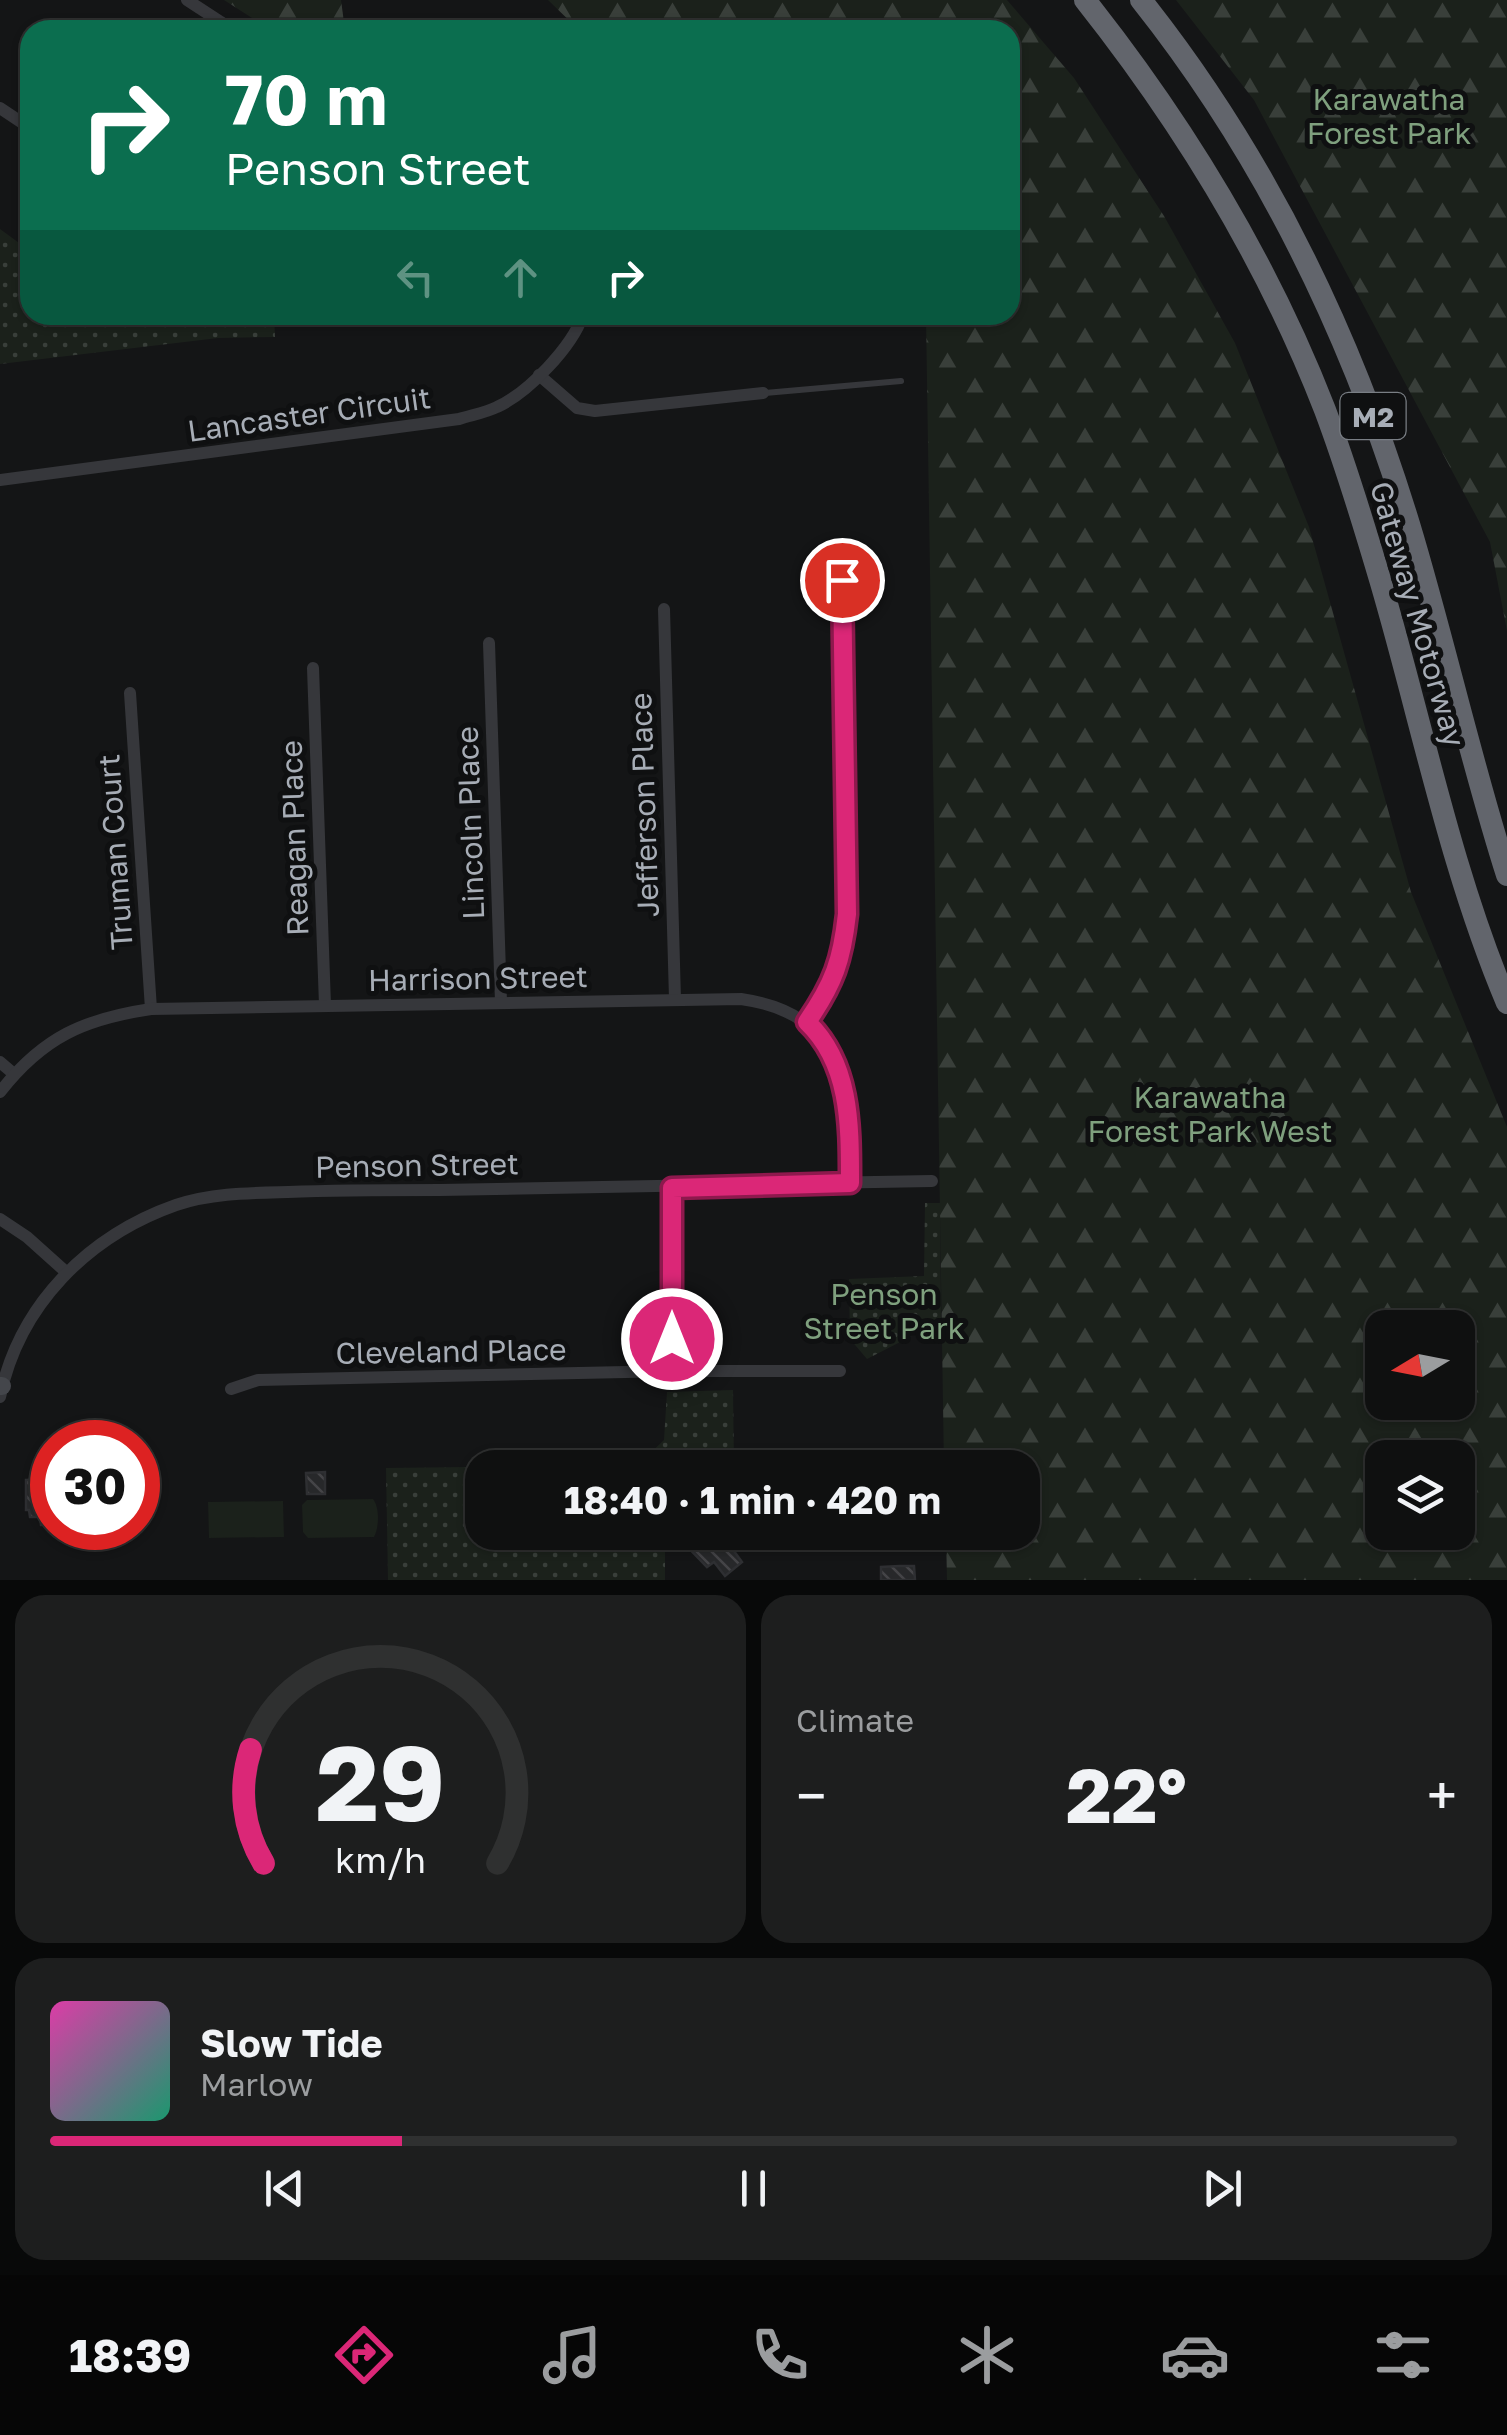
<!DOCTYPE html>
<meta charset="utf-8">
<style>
:root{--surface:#0f1010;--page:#1d1e1e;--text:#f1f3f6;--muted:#9b9d9f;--line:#2f3030;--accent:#db2777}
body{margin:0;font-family:"Golos Text",sans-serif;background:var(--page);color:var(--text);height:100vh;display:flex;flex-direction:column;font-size:38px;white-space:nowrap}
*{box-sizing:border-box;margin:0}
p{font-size:32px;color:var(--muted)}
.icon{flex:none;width:55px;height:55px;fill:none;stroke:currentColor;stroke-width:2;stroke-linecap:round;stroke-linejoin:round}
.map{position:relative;height:1580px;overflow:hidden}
.details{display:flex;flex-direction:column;gap:15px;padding:15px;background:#080909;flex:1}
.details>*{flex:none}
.banner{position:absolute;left:20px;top:20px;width:1000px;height:305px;border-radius:30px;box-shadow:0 2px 8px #0004,0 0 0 2px var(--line);background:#0b6e4f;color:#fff;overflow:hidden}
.needle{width:65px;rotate:260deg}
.controls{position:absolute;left:1365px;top:1310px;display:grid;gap:20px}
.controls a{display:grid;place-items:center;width:110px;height:110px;border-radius:20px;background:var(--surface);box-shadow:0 2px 8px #0004,0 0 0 2px var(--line);font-size:50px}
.speed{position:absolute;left:30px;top:1420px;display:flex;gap:20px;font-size:50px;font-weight:700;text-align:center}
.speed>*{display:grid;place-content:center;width:130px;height:130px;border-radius:50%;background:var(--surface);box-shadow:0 2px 8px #0004,0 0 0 2px var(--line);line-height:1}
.speed .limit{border:15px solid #d22;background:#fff;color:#111}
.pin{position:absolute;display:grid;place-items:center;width:85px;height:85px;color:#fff;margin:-42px;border:5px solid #fff;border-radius:50%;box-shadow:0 2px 10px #0007}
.me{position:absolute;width:110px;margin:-55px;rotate:0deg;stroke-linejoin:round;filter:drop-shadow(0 0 8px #0008)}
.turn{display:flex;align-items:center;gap:35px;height:210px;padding:0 40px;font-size:45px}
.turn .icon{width:130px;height:130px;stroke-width:2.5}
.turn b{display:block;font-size:70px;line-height:85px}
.lanes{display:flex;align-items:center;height:95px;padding:0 40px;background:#0003;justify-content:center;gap:50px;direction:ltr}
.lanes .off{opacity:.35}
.big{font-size:75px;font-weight:700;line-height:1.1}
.details .widget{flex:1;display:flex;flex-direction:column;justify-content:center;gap:15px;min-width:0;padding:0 35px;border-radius:30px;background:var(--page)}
.details .dial{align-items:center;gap:0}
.dial svg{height:260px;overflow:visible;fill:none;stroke:var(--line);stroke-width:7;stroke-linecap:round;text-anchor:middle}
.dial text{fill:var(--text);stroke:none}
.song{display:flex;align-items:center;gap:30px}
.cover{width:120px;height:120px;border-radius:15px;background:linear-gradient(135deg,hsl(320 70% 55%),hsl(160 70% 35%))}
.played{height:10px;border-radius:5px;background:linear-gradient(90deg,var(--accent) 25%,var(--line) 25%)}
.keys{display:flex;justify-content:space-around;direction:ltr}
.heat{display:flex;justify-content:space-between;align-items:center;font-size:55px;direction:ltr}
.details .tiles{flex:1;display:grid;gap:15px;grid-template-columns:1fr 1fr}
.widget:last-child{grid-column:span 2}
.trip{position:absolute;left:465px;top:1450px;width:575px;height:100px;border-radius:30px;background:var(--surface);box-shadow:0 2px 8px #0004,0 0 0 2px var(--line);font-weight:700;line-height:100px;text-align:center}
.tabs{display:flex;height:160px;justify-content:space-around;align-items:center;background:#060606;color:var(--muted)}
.tabs .icon{width:70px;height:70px}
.tabs .selected{color:var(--accent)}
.tabs b{font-size:45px;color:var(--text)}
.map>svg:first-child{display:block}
</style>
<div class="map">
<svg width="1507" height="1580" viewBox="0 0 1507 1580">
<defs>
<pattern id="grass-dots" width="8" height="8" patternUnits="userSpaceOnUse" patternTransform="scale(2.5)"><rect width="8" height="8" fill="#1b211b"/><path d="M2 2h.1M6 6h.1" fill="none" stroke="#393f3a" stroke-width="1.8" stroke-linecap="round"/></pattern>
<pattern id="forest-firs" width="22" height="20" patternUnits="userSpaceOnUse" patternTransform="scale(2.5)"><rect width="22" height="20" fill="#1b211b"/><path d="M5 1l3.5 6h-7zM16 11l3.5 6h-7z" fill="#393f3a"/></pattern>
<pattern id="building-back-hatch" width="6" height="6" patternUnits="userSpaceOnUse" patternTransform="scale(2.5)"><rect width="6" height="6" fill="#27282a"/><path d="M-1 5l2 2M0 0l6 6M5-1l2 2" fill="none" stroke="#444447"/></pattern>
</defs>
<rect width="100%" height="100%" fill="#141516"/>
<g fill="url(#grass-dots)">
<path d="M 0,229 L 30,251 L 30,315 L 274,315 L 275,337 L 218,338 L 0,364 Z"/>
<path d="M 925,1203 L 940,1203 L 941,1321 L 867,1359 L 850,1339 L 849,1279 L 924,1276 Z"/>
<path d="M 733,1390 L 734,1467 L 482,1468 L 482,1532 L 677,1533 L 665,1546 L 665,1580 L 388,1580 L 386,1468 L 638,1465 L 664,1440 L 667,1392 Z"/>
</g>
<g fill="url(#forest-firs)" fill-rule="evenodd">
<path d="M 224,0 L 341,0 L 345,30 L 271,30 Z"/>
<path d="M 548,0 L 1007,0 L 1074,78 L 1164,216 L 1235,343 L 1309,527 L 1411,892 L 1507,1127 L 1507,1580 L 947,1580 L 946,1533 L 1022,1532 L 1022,1468 L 944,1467 L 926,315 L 1010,315 L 1010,30 L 579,30 ZM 1382,1328 L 1458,1328 L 1458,1402 L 1382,1402 ZM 1382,1458 L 1458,1458 L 1458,1532 L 1382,1532 Z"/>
<path d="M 1176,0 L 1507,0 L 1507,631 L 1490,542 L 1254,100 Z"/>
</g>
<g fill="#1b211b">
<path d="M 373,1499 C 380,1508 379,1528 374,1537 L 308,1538 L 303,1532 L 302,1505 L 307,1500 Z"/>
<path d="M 283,1501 L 284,1537 L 209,1538 L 208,1502 Z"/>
</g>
<g fill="url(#building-back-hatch)" stroke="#2e2f32" stroke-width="2.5">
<path d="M 325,1472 L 325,1494 L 307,1494 L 306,1473 Z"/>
<path d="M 52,1479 L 52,1525 L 41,1525 L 40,1517 L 30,1517 L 29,1510 L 26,1510 L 26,1480 Z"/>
<path d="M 693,1532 L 728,1532 L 736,1543 L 731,1547 L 742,1562 L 725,1576 L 714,1562 L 707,1567 L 682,1541 Z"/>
<path d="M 900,1566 L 914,1566 L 915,1580 L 881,1580 L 881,1567 Z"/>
</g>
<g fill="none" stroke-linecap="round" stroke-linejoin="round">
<path stroke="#36373b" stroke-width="6" d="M 765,393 L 901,381"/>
<g stroke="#36373b" stroke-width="12">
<path d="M 187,0 L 233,30"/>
<path d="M 0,108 L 30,128"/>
<path d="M 539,375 L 577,408 L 595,411 L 763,393"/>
<path d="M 0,480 L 459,419 C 471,415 485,413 497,407 C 528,393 572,347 583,315"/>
<path d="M 664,609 L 675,999"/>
<path d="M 489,643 L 501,1002"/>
<path d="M 313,668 L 325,1005"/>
<path d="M 130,693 L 151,1009"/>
<path d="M 807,1022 C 833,983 843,960 847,913 L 842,579"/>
<path d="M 0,1062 L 14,1074"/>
<path d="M 0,1092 C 43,1037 84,1019 151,1009 L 741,999 C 848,1014 850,1093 850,1183"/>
<path d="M 672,1187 L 673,1371"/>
<path d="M 0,1219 L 27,1237 L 66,1272"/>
<path d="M 231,1389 L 258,1380 L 673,1371 L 840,1371"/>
<path d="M 0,1397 C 19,1305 88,1236 176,1205 C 212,1193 250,1193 288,1192 C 339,1190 389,1190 440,1190 C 604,1188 768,1185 932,1181"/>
</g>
<path stroke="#44464b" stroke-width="18" d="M 0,1386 L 2,1386"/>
<g stroke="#62656c" stroke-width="22">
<path d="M 1085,0 C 1184,125 1267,261 1325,410 C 1346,466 1364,525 1381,583 C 1422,723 1450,868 1507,1003"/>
<path d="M 1141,0 C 1265,156 1351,334 1409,524 C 1444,640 1470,759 1507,875"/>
</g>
</g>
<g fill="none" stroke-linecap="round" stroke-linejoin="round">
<defs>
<path id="route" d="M 672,1339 L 672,1188 L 850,1183 C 850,1126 851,1064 807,1022 C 834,983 842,960 847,914 L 842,580"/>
</defs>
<use href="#route" stroke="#8e194d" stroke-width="25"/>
<use href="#route" stroke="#db2777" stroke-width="18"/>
</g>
<g text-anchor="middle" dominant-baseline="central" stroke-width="10" stroke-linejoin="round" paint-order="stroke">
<rect fill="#0f1011" stroke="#797e84" stroke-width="2.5" x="1340.5" y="393" width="65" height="46" rx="8"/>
<g font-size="28" font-weight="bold" fill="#a7adb6">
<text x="1373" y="416">M2</text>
</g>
<g font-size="30" fill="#7fa07e" stroke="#0f1011">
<text x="1389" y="99">Karawatha<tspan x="1389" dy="34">Forest Park</tspan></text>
<text x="1210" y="1097">Karawatha<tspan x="1210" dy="34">Forest Park West</tspan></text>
<text x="884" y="1294">Penson<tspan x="884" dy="34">Street Park</tspan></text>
</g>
<g font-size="30" fill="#a7adb6" stroke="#0f1011">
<text transform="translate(309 414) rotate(-8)">Lancaster Circuit</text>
<text transform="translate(1418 614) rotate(74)">Gateway Motorway</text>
<text transform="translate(644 805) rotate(-92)">Jefferson Place</text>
<text transform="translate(470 823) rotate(-92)">Lincoln Place</text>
<text transform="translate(294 838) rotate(-92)">Reagan Place</text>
<text transform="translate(115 852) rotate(-94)">Truman Court</text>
<text transform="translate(478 978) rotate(-1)">Harrison Street</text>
<text transform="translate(417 1165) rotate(-1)">Penson Street</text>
<text transform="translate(451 1351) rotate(-1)">Cleveland Place</text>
</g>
</g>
</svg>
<div class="controls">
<a><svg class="needle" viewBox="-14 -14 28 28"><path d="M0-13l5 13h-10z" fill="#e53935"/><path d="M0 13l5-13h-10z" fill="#9b9d9f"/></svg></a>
<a><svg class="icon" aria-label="layers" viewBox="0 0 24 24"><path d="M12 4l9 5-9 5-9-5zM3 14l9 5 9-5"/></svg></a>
</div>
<div class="speed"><div class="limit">30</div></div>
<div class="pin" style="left:842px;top:580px;background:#d93025"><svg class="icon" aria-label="arrive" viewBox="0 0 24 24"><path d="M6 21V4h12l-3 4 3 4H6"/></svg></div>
<svg class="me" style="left:672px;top:1339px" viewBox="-20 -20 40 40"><circle r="17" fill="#db2777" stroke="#fff" stroke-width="3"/><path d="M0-11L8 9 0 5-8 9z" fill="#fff"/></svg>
<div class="trip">18:40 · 1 min · 420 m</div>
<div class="banner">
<div class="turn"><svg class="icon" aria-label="right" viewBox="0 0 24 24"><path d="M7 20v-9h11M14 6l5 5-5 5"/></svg><div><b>70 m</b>Penson Street</div></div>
<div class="lanes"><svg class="icon off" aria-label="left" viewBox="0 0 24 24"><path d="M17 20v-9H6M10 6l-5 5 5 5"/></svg><svg class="icon off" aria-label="ahead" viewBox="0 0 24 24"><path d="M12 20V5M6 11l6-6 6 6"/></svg><svg class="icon" aria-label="right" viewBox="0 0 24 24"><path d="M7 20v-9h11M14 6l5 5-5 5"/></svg></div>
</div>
</div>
<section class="details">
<div class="tiles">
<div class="widget dial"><svg viewBox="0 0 100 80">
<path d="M14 69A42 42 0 1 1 86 69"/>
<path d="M14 69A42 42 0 0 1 10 34" stroke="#db2777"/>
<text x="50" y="56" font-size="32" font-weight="700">29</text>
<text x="50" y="72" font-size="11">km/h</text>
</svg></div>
<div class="widget"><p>Climate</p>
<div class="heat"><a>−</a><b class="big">22°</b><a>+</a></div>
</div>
<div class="widget">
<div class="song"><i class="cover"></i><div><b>Slow Tide</b><p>Marlow</p></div></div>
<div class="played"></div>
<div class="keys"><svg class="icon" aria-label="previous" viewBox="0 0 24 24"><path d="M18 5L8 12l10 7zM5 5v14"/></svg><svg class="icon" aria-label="pause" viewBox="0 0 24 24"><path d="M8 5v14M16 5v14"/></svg><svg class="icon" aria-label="next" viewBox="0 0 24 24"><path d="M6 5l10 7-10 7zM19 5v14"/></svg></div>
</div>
</div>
</section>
<nav class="tabs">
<b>18:39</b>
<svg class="icon selected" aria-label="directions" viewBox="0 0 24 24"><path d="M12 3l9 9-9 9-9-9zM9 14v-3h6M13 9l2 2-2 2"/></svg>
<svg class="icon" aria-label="music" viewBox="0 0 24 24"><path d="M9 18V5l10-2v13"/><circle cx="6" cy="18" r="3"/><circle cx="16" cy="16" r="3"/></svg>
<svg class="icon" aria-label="phone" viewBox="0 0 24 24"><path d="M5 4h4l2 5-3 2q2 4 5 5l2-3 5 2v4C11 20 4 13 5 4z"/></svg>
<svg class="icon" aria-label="climate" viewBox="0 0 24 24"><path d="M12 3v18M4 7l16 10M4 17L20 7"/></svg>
<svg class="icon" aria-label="car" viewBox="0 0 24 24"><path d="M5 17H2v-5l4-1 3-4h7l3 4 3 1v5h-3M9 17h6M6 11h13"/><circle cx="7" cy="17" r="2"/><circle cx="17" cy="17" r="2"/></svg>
<svg class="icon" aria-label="filters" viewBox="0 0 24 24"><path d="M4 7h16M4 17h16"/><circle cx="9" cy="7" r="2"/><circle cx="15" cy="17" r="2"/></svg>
</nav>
